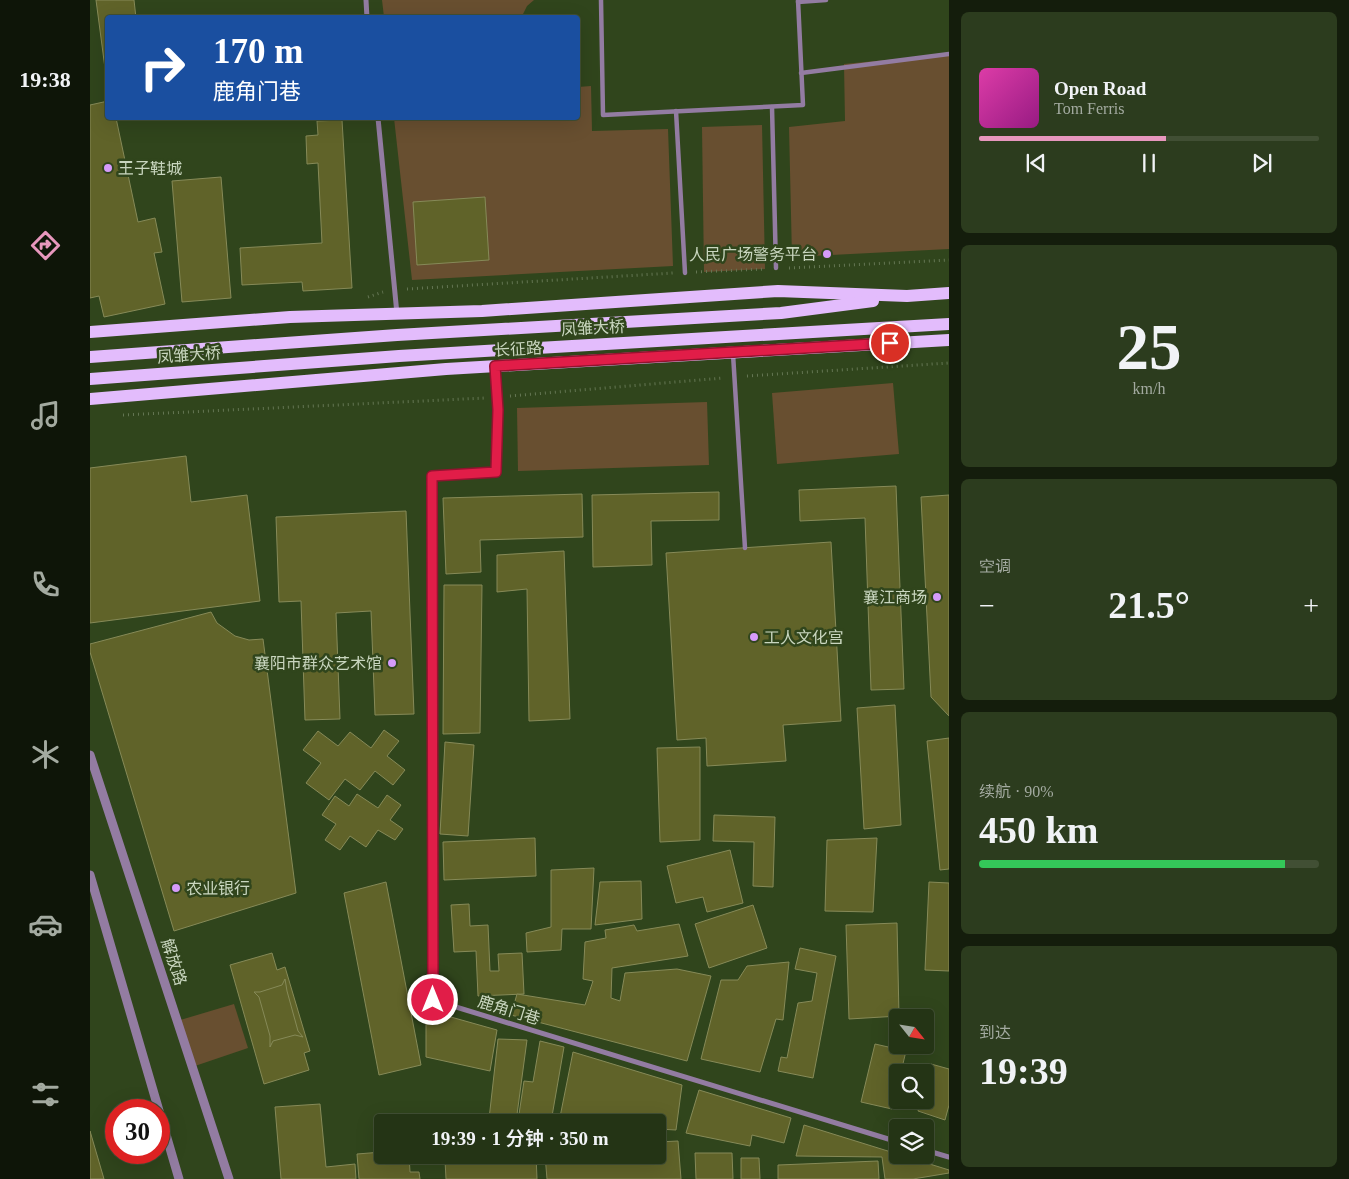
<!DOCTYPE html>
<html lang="zh">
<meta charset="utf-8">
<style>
:root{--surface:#243415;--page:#2c3c1e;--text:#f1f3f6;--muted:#a3aaa0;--line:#414f34;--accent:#e797bd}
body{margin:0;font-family:"Times New Roman","Noto Sans SC",serif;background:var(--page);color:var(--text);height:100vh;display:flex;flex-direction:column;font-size:19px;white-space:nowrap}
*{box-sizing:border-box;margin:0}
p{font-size:16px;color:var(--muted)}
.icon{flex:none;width:28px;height:28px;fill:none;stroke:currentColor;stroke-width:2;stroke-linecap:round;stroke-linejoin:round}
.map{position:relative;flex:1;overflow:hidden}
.panel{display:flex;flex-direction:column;gap:12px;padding:12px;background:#141d0c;width:400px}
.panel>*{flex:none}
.top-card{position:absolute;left:15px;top:15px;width:475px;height:105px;border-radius:5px;box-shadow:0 5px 20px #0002,0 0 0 1px var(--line);background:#1a4fa0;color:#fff;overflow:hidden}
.needle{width:32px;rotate:120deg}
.controls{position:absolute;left:799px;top:1009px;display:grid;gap:10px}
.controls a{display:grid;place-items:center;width:45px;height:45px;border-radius:5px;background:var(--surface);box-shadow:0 5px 20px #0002,0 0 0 1px var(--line);font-size:25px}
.speed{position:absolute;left:15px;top:1099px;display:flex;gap:10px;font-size:25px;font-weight:700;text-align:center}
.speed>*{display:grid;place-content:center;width:65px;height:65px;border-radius:50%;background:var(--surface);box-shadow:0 5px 20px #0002,0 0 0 1px var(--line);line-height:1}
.speed .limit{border:8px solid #d22;background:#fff;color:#111}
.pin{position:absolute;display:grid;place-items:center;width:42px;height:42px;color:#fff;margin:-21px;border:2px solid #fff;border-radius:50%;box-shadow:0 1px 5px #0007}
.me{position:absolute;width:55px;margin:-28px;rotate:0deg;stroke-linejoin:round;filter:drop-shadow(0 0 4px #0008)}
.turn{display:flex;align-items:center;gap:18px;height:105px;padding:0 25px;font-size:22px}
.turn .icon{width:65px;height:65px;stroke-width:2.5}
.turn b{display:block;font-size:35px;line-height:42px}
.big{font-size:38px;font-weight:600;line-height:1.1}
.panel .tile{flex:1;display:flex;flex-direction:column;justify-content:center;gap:8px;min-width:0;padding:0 18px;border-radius:8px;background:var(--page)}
.panel .dial{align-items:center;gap:0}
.dial b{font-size:65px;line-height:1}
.song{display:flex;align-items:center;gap:15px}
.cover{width:60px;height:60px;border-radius:8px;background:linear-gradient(135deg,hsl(320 70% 55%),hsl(310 70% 35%))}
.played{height:5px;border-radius:2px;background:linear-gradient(90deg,var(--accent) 55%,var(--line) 55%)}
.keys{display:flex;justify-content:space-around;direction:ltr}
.heat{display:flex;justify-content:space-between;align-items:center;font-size:28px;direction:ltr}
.charge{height:8px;border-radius:4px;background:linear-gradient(90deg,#34c759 90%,var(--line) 0)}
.trip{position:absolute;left:284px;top:1114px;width:292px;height:50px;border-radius:5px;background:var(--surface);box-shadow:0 5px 20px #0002,0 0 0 1px var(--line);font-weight:600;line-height:50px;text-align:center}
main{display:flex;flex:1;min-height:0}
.menu{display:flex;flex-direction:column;width:90px;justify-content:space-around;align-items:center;background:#0e1508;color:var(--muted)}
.menu .icon{width:35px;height:35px}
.menu .on{color:var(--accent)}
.menu b{font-size:22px;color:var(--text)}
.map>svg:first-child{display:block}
</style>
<main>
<nav class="menu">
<b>19:38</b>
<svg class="icon on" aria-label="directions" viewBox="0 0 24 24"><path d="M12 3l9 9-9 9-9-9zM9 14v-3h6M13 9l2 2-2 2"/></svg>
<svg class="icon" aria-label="music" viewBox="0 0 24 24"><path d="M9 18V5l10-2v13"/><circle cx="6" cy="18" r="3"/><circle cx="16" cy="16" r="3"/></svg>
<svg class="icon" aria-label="phone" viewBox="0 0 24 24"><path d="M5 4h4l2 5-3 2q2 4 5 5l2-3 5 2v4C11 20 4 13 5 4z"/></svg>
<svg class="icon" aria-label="climate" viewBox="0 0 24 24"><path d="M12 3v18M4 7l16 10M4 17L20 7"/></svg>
<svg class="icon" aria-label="car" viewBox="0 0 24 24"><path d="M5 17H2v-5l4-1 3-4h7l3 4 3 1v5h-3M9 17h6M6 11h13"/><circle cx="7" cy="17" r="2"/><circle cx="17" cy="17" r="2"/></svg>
<svg class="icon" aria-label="filters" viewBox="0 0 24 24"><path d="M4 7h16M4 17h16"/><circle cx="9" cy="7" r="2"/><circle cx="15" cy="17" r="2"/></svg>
</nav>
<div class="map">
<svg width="859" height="1179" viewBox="0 0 859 1179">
<rect width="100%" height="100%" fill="#30451c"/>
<g fill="#684f30">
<path d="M 292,0 L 444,0 L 437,6 L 431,18 L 294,17 Z"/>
<path d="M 859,54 L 859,249 L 702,257 L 699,127 L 755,121 L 754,64 Z"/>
<path d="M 501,86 L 502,131 L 578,129 L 583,266 L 322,280 L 304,118 L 488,118 L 488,87 Z"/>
<path d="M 672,125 L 675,269 L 614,272 L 612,127 Z"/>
<path d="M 803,383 L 809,454 L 687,464 L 682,393 Z"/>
<path d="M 617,402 L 619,465 L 428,471 L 427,408 Z"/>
<path d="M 144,1004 L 158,1048 L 102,1067 L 87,1021 Z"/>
</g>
<g fill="#606329" stroke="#868a58">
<path d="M 6,0 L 44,0 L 46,18 L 18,18 L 18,91 Z"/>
<path d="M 18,101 L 18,118 L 26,118 L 48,222 L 65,218 L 72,252 L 64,253 L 75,304 L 14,317 L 9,296 L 0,298 L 0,105 Z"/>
<path d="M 252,120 L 262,288 L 213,291 L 212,282 L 152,285 L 150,248 L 232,243 L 228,163 L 217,164 L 216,136 L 228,135 L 227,121 Z"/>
<path d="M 131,177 L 141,298 L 92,302 L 82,181 Z"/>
<path d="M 395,197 L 399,260 L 327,265 L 323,202 Z"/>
<path d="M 96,456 L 101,502 L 157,495 L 170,601 L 0,623 L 0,468 Z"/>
<path d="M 806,486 L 814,689 L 781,690 L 775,518 L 710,521 L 709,490 Z"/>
<path d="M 629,492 L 629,520 L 561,521 L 562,565 L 503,567 L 502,495 Z"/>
<path d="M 492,494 L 493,537 L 390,540 L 391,572 L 356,574 L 353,498 Z"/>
<path d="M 859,495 L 859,716 L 841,697 L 831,497 Z"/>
<path d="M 316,511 L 324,714 L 285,715 L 281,611 L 246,613 L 250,719 L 215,720 L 211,601 L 189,602 L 186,517 Z"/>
<path d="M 741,542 L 751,721 L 693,725 L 696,761 L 617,766 L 616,738 L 587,740 L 576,553 Z"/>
<path d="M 474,551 L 480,719 L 439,721 L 437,589 L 407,592 L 407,555 Z"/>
<path d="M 354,585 L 392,585 L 390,733 L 353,734 Z"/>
<path d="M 121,612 L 127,623 L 145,636 L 159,640 L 173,639 L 206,893 L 84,931 L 0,652 L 0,644 Z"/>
<path d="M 805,705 L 811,825 L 774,829 L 767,708 Z"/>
<path d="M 294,730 L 309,741 L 297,756 L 315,770 L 303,785 L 285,771 L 270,790 L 255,779 L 239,800 L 216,783 L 231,763 L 213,750 L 228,731 L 248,746 L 260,732 L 281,748 Z"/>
<path d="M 859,738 L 859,869 L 850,870 L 837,741 Z"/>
<path d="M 355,742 L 384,745 L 378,836 L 350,834 Z"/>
<path d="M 610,747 L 610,840 L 570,842 L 567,748 Z"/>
<path d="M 267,794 L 288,808 L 297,795 L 311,805 L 300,820 L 313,829 L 305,840 L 288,830 L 276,847 L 260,836 L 250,850 L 235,840 L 246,824 L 232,815 L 245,796 L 259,806 Z"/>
<path d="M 624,815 L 685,817 L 683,887 L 663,886 L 664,842 L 623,841 Z"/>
<path d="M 445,838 L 446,876 L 354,880 L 353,842 Z"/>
<path d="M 787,838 L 783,912 L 735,911 L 737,840 Z"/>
<path d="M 640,850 L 653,903 L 617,912 L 613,897 L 586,903 L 577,866 Z"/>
<path d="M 504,868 L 501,929 L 472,929 L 471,950 L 437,952 L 436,933 L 461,927 L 461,870 Z"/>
<path d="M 551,881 L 552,919 L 505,925 L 510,882 Z"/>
<path d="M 296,882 L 331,1065 L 289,1075 L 254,893 Z"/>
<path d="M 839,882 L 859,883 L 859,971 L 835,970 Z"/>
<path d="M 379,904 L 380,926 L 398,925 L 400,971 L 409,971 L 408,954 L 432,953 L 434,994 L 388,996 L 386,951 L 364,952 L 361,905 Z"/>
<path d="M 663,905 L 677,948 L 619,968 L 605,924 Z"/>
<path d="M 807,923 L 809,1016 L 759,1019 L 756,925 Z"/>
<path d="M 589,924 L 598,956 L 522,968 L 521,998 L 530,1001 L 535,973 L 587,969 L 621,976 L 597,1061 L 421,1015 L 427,994 L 495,1005 L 503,981 L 493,979 L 495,942 L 516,938 L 515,930 L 544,925 L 547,931 Z"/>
<path d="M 710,948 L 746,956 L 723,1078 L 688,1071 L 691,1057 L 697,1058 L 708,1003 L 722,1001 L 727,973 L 705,969 Z"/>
<path d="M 182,953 L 187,970 L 195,967 L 220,1051 L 214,1053 L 219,1070 L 174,1084 L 140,965 Z"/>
<path d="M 699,962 L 693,1020 L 686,1019 L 670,1072 L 611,1059 L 631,980 L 648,980 L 657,966 Z"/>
<path d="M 195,979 L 197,991 L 208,1031 L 213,1037 L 205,1035 L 183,1041 L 180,1047 L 180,1036 L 169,997 L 164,992 L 170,992 L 192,985 Z"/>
<path d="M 336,1010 L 407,1030 L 400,1071 L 336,1057 Z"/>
<path d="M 408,1039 L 437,1040 L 426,1122 L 351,1122 L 351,1121 L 399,1119 Z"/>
<path d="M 450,1041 L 474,1047 L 461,1122 L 428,1121 L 434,1081 L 443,1082 Z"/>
<path d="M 785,1044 L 816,1051 L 811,1072 L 808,1072 L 808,1086 L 802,1109 L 771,1102 Z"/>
<path d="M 483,1052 L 592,1085 L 586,1130 L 568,1129 L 568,1122 L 469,1122 Z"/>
<path d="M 841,1064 L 859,1069 L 859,1105 L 855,1120 L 828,1111 L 831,1100 L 835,1100 L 835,1085 Z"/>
<path d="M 609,1090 L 701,1118 L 694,1143 L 662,1135 L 660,1146 L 596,1133 Z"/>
<path d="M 230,1104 L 236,1167 L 265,1164 L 266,1179 L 191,1179 L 185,1107 Z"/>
<path d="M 714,1125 L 859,1170 L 859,1173 L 823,1179 L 795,1179 L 792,1157 L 706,1156 Z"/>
<path d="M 0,1131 L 14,1179 L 0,1179 Z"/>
<path d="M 588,1141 L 591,1179 L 457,1179 L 455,1155 L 568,1155 L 568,1142 Z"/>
<path d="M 292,1152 L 292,1155 L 319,1155 L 320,1172 L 329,1172 L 330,1179 L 269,1179 L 267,1154 Z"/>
<path d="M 605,1153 L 642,1153 L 643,1179 L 606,1179 Z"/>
<path d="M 446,1155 L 447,1179 L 356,1179 L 355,1160 Z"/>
<path d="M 651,1158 L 669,1158 L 670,1179 L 651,1179 Z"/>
<path d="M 788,1161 L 789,1179 L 688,1179 L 688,1165 Z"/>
</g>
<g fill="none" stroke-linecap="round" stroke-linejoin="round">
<g stroke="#647653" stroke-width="3" stroke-dasharray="1 4" stroke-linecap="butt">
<path d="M 699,268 L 859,260"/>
<path d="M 606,272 L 675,269"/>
<path d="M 317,289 L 583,273"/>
<path d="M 278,297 L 293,292"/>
<path d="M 657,376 L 859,363"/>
<path d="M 420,396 L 633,378"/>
<path d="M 33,415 L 396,398"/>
</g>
<g stroke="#937ca2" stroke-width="4.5">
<path d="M 511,0 L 513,115 L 713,105 L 708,0"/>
<path d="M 708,2 L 736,0"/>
<path d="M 711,73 L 859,54"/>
<path d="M 682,107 L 686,268"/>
<path d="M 586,111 L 595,273"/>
<path d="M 643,354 L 655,548"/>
</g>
<g stroke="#937ca2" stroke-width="5">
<path d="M 276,0 L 277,18"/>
<path d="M 288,118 L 307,314"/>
<path d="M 405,367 L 408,410 L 406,472 L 342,476 L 343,1000 L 808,1142"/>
<path d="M 835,1150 L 859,1157"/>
</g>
<g stroke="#937ca2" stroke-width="9">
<path d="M 0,755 L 139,1179"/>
<path d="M 0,875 L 89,1179"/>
</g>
<g stroke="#e3bcfc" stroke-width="12">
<path d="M 0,332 L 200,317 L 392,311 L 688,291 L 817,296 L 859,293"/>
<path d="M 0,357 L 307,335 L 691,313 L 783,301"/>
<path d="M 0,379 L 309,356 L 859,324"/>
<path d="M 0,399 L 356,369 L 859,340"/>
</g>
</g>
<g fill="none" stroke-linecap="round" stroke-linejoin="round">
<defs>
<path id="route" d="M 343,1000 L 342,476 L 406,472 L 408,410 L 405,366 L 800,343"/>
</defs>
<use href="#route" stroke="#92132f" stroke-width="12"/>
<use href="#route" stroke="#e11d48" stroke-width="9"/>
</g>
<g fill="#d69bfa" stroke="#30451c" stroke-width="2">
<circle cx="18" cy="168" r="5"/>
<circle cx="737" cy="254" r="5"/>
<circle cx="847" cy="597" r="5"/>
<circle cx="664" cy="637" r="5"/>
<circle cx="302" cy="663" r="5"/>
<circle cx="86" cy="888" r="5"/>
</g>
<g text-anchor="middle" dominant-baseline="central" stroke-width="5" stroke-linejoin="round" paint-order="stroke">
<g font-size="16" fill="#c9d6bf" stroke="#30451c" text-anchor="start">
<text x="28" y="168">王子鞋城</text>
<text x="727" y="254" text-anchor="end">人民广场警务平台</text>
<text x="837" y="597" text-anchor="end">襄江商场</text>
<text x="674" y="637">工人文化宫</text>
<text x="292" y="663" text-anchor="end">襄阳市群众艺术馆</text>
<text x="96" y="888">农业银行</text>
</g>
<g font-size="16" fill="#c9d6bf" stroke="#30451c">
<text transform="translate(503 328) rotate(-3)">凤雏大桥</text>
<text transform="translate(428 349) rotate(-3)">长征路</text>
<text transform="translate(99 355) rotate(-4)">凤雏大桥</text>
<text transform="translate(84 962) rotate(72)">解放路</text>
<text transform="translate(419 1010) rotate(17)">鹿角门巷</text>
</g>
</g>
</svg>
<div class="controls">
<a><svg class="needle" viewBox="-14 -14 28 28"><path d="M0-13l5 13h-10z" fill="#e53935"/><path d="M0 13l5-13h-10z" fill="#a3aaa0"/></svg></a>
<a><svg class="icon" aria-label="search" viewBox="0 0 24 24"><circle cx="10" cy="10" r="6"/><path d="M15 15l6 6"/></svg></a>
<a><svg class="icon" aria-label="layers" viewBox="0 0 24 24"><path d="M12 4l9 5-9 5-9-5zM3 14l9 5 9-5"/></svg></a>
</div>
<div class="speed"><div class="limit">30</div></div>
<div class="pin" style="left:800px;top:343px;background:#d93025"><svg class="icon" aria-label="arrive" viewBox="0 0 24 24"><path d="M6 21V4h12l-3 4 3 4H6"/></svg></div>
<svg class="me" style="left:343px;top:1000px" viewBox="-20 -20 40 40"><circle r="17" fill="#e11d48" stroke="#fff" stroke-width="3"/><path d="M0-11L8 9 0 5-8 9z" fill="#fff"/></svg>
<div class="trip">19:39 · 1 分钟 · 350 m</div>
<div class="top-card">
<div class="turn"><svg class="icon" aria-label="right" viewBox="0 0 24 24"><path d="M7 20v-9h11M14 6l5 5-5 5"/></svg><div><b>170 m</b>鹿角门巷</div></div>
</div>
</div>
<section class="panel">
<div class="tile">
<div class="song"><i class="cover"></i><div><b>Open Road</b><p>Tom Ferris</p></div></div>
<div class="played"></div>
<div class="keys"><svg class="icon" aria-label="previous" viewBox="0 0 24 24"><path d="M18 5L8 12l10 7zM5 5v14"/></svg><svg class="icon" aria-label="pause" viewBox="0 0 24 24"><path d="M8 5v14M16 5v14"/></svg><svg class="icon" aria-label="next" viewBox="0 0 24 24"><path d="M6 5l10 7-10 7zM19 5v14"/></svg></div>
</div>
<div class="tile dial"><b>25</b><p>km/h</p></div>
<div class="tile"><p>空调</p>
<div class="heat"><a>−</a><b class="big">21.5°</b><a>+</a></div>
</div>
<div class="tile"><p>续航 · 90%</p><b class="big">450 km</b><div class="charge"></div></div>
<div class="tile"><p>到达</p><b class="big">19:39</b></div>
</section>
</main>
